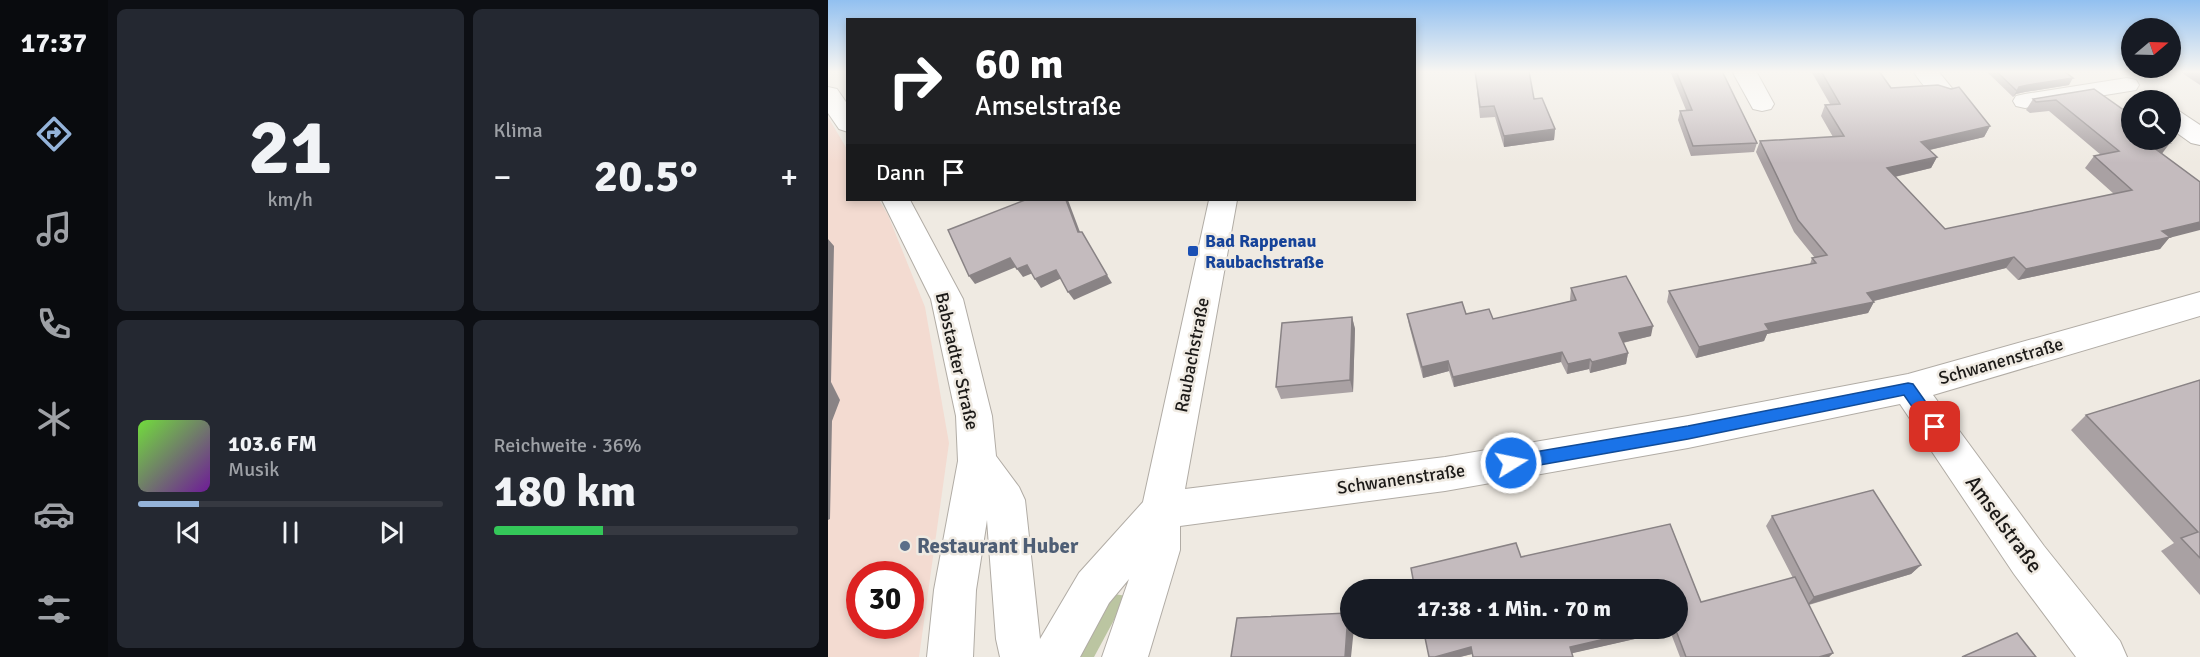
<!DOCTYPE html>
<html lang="de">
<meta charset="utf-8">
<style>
:root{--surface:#171b24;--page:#242831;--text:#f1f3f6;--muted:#9ea1a6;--line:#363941;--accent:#94b3d9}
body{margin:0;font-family:Signika,sans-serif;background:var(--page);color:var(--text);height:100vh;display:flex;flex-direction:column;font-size:22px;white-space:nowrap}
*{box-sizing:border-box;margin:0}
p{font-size:20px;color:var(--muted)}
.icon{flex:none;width:33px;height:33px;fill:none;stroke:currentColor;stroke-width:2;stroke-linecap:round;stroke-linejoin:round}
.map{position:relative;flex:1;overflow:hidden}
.panel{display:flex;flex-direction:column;gap:9px;padding:9px;background:#0d0f14;width:720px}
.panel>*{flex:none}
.top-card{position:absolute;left:18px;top:18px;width:570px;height:183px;border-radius:0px;box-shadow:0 3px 9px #0003;background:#202124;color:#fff;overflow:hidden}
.needle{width:39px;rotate:71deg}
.controls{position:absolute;left:1293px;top:18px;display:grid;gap:12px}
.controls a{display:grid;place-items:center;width:60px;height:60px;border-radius:50%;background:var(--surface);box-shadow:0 3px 9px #0003;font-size:30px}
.speed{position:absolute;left:18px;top:561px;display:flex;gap:12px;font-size:30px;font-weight:700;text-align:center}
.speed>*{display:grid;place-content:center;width:78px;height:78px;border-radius:50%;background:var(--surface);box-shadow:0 3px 9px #0003;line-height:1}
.speed .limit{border:9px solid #d22;background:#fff;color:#111}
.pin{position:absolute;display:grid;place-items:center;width:51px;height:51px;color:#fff;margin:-26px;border-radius:12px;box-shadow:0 3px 9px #0006}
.me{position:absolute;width:66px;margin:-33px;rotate:80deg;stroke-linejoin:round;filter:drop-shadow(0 0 4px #0008)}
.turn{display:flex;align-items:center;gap:21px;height:126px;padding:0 30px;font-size:27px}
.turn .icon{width:78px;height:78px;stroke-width:2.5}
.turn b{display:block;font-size:42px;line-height:51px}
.then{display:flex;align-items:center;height:57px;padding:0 30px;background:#0003;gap:12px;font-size:22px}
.big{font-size:45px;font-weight:700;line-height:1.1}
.panel .widget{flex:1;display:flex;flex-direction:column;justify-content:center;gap:9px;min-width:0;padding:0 21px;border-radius:9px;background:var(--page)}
.panel .dial{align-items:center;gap:0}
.dial b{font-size:78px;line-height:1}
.song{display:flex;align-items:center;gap:18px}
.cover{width:72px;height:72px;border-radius:9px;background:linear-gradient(135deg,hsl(100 70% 55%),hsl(280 70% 35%))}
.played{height:6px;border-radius:3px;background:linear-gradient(90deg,var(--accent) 20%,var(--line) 20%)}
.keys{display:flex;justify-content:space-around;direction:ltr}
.heat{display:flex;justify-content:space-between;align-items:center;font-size:33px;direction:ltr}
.charge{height:9px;border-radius:4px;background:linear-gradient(90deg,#34c759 36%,var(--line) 0)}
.panel .tiles{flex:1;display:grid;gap:9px;grid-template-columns:repeat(2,1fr)}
.trip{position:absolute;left:512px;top:579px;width:348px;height:60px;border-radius:30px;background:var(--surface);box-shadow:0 3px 9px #0003;font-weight:700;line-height:60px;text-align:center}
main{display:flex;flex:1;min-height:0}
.tabs{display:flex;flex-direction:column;width:108px;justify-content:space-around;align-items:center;background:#090b0e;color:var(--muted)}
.tabs .icon{width:42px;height:42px}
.tabs .current{color:var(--accent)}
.tabs b{font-size:27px;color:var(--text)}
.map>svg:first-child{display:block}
</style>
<main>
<nav class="tabs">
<b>17:37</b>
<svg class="icon current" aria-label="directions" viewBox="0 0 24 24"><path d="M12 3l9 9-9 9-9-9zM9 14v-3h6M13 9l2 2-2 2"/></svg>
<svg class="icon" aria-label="music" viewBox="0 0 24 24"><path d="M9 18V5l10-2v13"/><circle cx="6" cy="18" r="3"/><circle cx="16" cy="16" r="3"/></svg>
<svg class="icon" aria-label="phone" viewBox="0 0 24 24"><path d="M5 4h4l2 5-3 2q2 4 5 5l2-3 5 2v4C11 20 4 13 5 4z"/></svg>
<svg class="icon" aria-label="climate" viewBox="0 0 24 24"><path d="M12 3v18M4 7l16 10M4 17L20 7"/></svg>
<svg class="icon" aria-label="car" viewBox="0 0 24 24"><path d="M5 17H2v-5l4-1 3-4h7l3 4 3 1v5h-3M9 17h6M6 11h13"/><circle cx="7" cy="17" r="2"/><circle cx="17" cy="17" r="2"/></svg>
<svg class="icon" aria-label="filters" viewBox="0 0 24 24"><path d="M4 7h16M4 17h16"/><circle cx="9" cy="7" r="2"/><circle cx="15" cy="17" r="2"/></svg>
</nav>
<section class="panel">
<div class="tiles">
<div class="widget dial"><b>21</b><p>km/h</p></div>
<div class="widget"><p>Klima</p>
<div class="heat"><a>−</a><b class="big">20.5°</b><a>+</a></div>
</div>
<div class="widget">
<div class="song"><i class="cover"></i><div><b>103.6 FM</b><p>Musik</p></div></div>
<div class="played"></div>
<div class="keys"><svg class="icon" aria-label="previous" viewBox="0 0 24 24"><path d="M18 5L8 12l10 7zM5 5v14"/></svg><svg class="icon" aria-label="pause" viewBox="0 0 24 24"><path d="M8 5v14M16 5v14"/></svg><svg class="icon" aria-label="next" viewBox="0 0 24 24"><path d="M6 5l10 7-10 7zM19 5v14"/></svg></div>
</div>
<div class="widget"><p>Reichweite · 36%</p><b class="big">180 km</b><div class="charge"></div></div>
</div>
</section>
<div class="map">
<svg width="1372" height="657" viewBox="0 0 1372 657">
<rect width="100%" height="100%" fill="#efeae2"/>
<path fill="#f3dbd1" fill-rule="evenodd" d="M 0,117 L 19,149 L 20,200 L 51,200 L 60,215 L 97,307 L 121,443 L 91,657 L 0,657 ZM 32,574 L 82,574 L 82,626 L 32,626 Z"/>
<path fill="#bbc5a1" d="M 279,593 L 299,596 L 266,657 L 244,657 Z"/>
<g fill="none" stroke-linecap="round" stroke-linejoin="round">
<defs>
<g id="minor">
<path d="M 904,71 L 928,71 L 946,104 L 943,109 L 934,111 L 925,109 Z"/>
<path d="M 1085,71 L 1110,71 L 1127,92 L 1124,97 C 1105,102 1095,85 1085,71 Z"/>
<path d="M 1299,78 L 1308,80 L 1311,85 L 1308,90 L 1197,108 L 1188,106 L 1185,101 L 1188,96 L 1197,94 Z"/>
<path d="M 0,87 L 9,89 L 20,105 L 20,132 L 11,129 L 0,113 Z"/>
<path d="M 1342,109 L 1351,111 L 1372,125 L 1372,145 L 1363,143 L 1342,128 Z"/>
<path d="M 54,200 L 82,200 L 135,299 L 164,416 L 168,456 L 191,487 L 197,500 L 212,639 L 251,573 L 315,502 L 381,200 L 409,200 L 357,489 L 617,457 L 860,416 L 1080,374 L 1372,292 L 1372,316 L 1105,395 L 1216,546 L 1292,641 L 1299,657 L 1248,657 L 1186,574 L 1072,404 L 860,448 L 617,491 L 352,526 L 352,550 L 320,657 L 274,657 L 301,579 L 281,603 L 252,657 L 172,657 L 168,639 L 159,520 L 148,590 L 145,657 L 99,657 L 106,590 L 130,461 L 128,416 L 103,299 Z"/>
</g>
</defs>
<use href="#minor" stroke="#b1aca5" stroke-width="2"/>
<use href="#minor" fill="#fff" fill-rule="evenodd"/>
</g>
<g fill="#a9a1a3">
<path d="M 647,71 L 701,71 L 706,99 L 727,129 L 726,140 L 676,147 L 667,117 L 652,118 Z"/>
<path d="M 842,71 L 894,71 L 929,143 L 926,152 L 863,156 L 850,120 L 852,111 L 858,110 Z"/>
<path d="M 983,71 L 1051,71 L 1063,88 L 1162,126 L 1156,137 L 1102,150 L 1109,157 L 1103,168 L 1067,177 L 1117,229 L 1286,194 L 1257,168 L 1266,156 L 1273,155 L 1221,111 L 1202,113 L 1198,110 L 1205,99 L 1266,89 L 1334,154 L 1341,238 L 1332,249 L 1190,280 L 1178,268 L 1046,301 L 1040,313 L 939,334 L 936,341 L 868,358 L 839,302 L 841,291 L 982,264 L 984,258 L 987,258 L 966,232 L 928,152 L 932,141 L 1005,137 L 993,116 L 997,105 L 1002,104 Z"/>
<path d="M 1158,71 L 1236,71 L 1241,85 L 1197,92 L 1188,94 L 1185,97 Z"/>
<path d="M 1351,71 L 1372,71 L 1372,85 Z"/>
<path d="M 743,288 L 823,336 L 795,343 L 800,353 L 798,364 L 762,373 L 761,369 L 739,374 L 733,362 L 626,387 L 621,371 L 595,378 L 581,325 L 579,314 L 638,314 L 665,319 L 743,301 L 742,300 Z"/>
<path d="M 524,317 L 527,329 L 525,392 L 453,399 L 448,387 Z"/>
<path d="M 1372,380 L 1372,595 L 1333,551 L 1346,543 L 1243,430 L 1258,415 Z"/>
<path d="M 1045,490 L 1093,565 L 1083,574 L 981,605 L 1005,653 L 1001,657 L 852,657 L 842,631 L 744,653 L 745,657 L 645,657 L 644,654 L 632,657 L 601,657 L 595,628 L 849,628 L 849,590 L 587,590 L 583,568 L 688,543 L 693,557 L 842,524 L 873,602 L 965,578 L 938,526 L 944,516 Z"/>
</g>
<g fill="#898385">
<path d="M 1245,78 L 1241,85 L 1197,92 L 1188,94 L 1185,97 L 1191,87 Z"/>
<path d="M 1162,126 L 1156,137 L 1088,153 L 1093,142 Z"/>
<path d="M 727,129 L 726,140 L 676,147 L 676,136 Z"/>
<path d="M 1342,143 L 1333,155 L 1325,147 Z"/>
<path d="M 1109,157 L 1103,168 L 1053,180 L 1059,168 Z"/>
<path d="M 238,200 L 240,200 L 255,240 L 250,232 Z"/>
<path d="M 1372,222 L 1372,230 L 1341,238 L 1332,249 L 1190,280 L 1198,269 L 1334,231 Z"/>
<path d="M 0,239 L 6,246 L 3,382 L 12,400 L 4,421 L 2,519 L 0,520 Z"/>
<path d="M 1186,257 L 1178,268 L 1033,304 L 1039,293 Z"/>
<path d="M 182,258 L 188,267 L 147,284 L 141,276 Z"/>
<path d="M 199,265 L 205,273 L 195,277 L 189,269 Z"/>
<path d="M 228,270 L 234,278 L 213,288 L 207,279 Z"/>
<path d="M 279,275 L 284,283 L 246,300 L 240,292 Z"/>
<path d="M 1046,302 L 1040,313 L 939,334 L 936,341 L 868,358 L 871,347 L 937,324 Z"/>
<path d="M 524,317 L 527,329 L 525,392 L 522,380 Z"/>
<path d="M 825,326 L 823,336 L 789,344 L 791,333 Z"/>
<path d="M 734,352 L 733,362 L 626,387 L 625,377 Z"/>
<path d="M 800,353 L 798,364 L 762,373 L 764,362 Z"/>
<path d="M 762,359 L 761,369 L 739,374 L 740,364 Z"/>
<path d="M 620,361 L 621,371 L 595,378 L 594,367 Z"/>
<path d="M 1093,565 L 1083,574 L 979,605 L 986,597 Z"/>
<path d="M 520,613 L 522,616 L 522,628 L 526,628 L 523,657 L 517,657 Z"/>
<path d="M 824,628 L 843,628 L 842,631 L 741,654 L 742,647 Z"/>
<path d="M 643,647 L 644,654 L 632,657 L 607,657 Z"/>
<path d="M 1005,653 L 1001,657 L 991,657 Z"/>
</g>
<g fill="#c4bbbe" stroke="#898385" stroke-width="1.5">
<path d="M 647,71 L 701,71 L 706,99 L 714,98 L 727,129 L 676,136 L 666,106 L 652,107 Z"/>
<path d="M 848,71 L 894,71 L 929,143 L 865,146 L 852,111 L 864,110 Z"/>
<path d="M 993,71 L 1051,71 L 1063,88 L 1110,85 L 1123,89 L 1131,87 L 1162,126 L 1093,142 L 1109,157 L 1059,168 L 1117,229 L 1304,190 L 1266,156 L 1291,151 L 1228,100 L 1208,102 L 1205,99 L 1266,89 L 1304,116 L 1304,140 L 1337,140 L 1342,143 L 1325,147 L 1372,182 L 1372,222 L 1334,231 L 1342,237 L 1198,269 L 1186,257 L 1039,293 L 1046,302 L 937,324 L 941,330 L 871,347 L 841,291 L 988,263 L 984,258 L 999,255 L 970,220 L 932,141 L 1016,136 L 997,105 L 1012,104 Z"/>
<path d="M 1168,71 L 1236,71 L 1245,78 L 1200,85 L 1191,87 L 1189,91 Z"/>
<path d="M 197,200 L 238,200 L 250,232 L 254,232 L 279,275 L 240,292 L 228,270 L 207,279 L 199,265 L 189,269 L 182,258 L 141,276 L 120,230 Z"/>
<path d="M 798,276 L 825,326 L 791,333 L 800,353 L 764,362 L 762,359 L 740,364 L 734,352 L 625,377 L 620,361 L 594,367 L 579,314 L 634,302 L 638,314 L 661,309 L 665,319 L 748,300 L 743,288 Z"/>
<path d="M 524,317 L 522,380 L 448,387 L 454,323 Z"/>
<path d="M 1372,380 L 1372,558 L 1353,538 L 1370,532 L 1258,415 Z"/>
<path d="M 1045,490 L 1093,565 L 986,597 L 944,516 Z"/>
<path d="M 842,524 L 873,602 L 967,577 L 1005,653 L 991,657 L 858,657 L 847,628 L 849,628 L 849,590 L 587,590 L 583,568 L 688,543 L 693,557 Z"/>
<path d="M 520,613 L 517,657 L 403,657 L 409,618 Z"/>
<path d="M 595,628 L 824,628 L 742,647 L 745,657 L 645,657 L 643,647 L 607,657 L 601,657 Z"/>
<path d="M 1189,633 L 1208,657 L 1134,657 Z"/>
</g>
<linearGradient id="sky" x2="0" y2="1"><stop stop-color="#92c0f0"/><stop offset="0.44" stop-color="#f8f6f2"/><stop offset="1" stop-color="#f8f6f2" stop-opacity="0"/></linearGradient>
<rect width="1372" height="163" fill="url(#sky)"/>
<path fill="#1a73e8" stroke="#114b97" stroke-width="1.5" d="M 1080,383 L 1085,384 L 1112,422 L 1114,427 L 1112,431 L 1107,433 L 1101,431 L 1076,395 L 860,439 L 683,470 L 677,467 L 675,463 L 677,458 L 683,456 L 860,426 Z"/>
<rect fill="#1a4fb4" stroke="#efeae2" stroke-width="2" x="359" y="245" width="12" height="12" rx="3"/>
<circle fill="#5c6f8a" stroke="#efeae2" stroke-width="2" cx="77" cy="546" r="6"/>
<g text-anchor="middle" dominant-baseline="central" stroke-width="5" stroke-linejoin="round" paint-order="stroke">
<g font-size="18" font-weight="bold" fill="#164399" stroke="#efeae2" text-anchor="start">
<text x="377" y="241">Bad Rappenau<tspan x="377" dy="21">Raubachstraße</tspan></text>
</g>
<g font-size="18" fill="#1c1a18" stroke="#efeae2">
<text transform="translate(364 355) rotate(-79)">Raubachstraße</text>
<text transform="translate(129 361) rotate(77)">Babstadter Straße</text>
<text transform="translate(1173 361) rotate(-16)">Schwanenstraße</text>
<text transform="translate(573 479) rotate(-8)">Schwanenstraße</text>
</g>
<g font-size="21" fill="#1c1a18" stroke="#efeae2">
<text transform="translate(1176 524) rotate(54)">Amselstraße</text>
</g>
<g font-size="21" font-weight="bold" fill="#4e5e75" stroke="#efeae2" text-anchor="start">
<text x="89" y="546">Restaurant Huber</text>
</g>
</g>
</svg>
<div class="controls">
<a><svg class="needle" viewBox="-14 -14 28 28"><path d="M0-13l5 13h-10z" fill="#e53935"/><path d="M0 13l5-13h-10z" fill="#9ea1a6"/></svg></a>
<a><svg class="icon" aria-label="search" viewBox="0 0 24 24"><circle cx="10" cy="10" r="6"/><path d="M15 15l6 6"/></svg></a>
</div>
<div class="speed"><div class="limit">30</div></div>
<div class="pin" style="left:1107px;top:427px;background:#d93025"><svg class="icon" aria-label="arrive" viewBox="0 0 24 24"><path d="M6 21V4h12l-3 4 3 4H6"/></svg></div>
<svg class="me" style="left:683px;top:463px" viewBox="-20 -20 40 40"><circle r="17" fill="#1a73e8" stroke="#fff" stroke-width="3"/><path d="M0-11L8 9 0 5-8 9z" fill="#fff"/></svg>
<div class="trip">17:38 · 1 Min. · 70 m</div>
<div class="top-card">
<div class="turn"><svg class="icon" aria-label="right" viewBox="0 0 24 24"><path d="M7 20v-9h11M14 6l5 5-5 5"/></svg><div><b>60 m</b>Amselstraße</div></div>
<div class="then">Dann<svg class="icon" aria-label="arrive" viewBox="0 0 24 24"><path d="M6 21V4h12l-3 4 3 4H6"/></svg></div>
</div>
</div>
</main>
